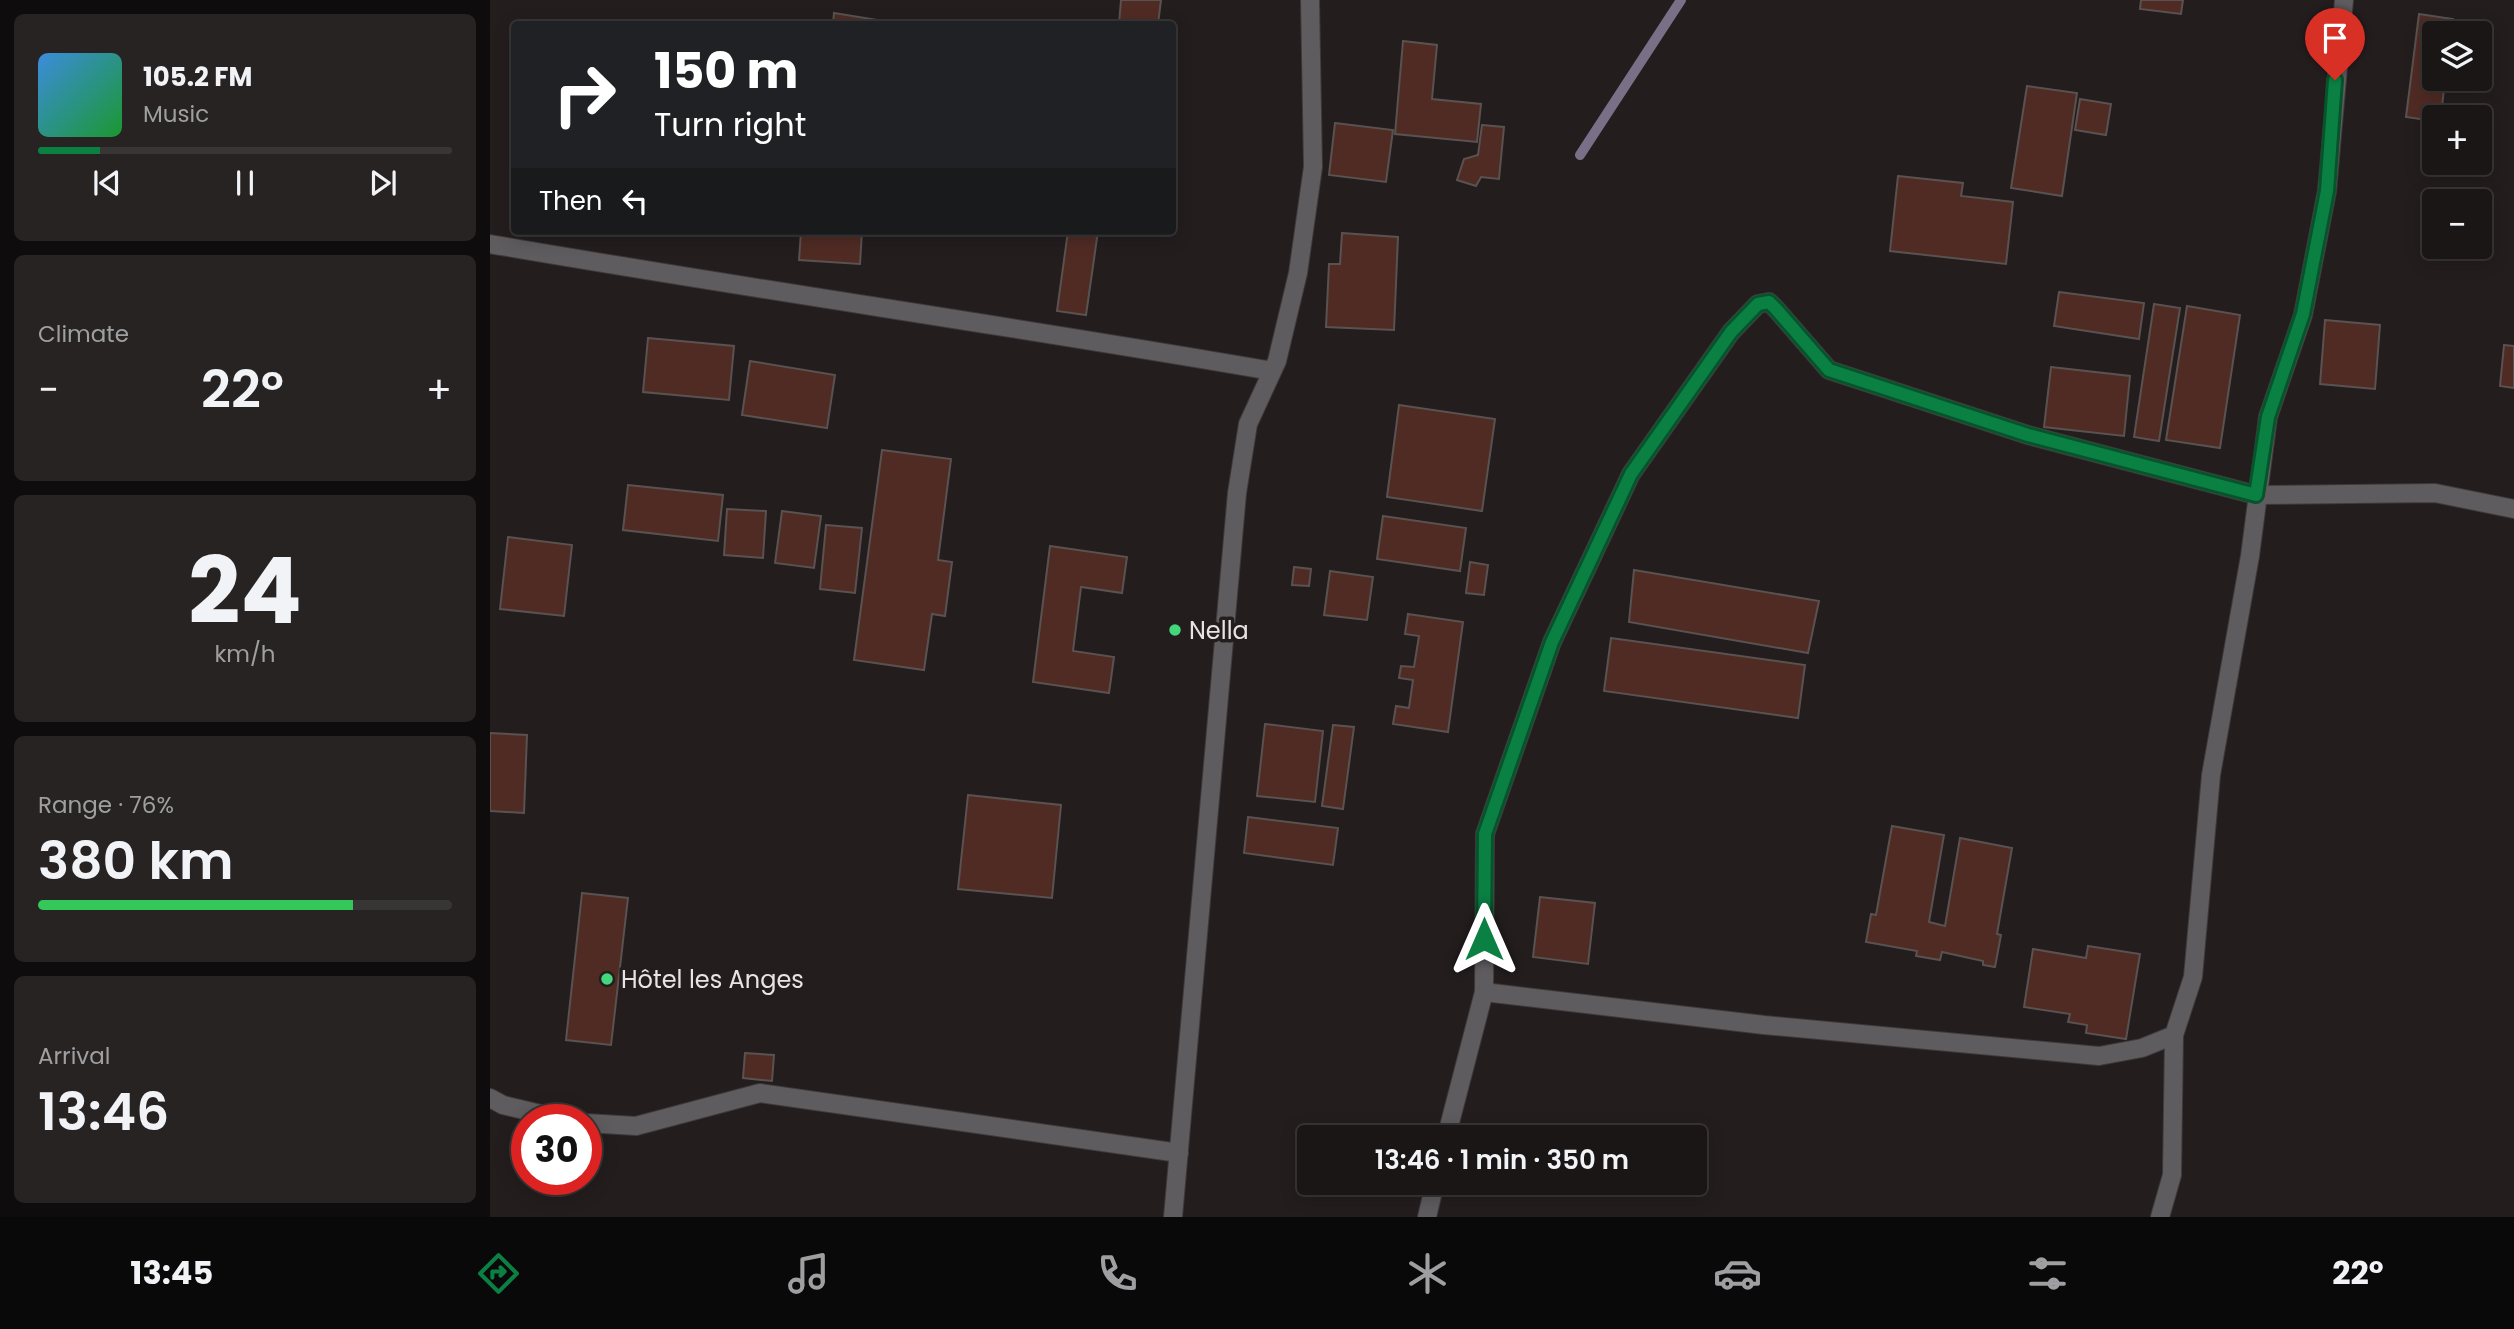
<!DOCTYPE html>
<meta charset="utf-8">
<style>
:root{--surface:#1a1616;--page:#272323;--text:#f1f3f6;--muted:#9f9fa1;--line:#383535;--accent:#0b8043}
body{margin:0;font-family:Poppins,sans-serif;background:var(--page);color:var(--text);height:100vh;display:flex;flex-direction:column;font-size:26px;white-space:nowrap}
*{box-sizing:border-box;margin:0}
p{font-size:23px;color:var(--muted)}
.icon{flex:none;width:38px;height:38px;fill:none;stroke:currentColor;stroke-width:2;stroke-linecap:round;stroke-linejoin:round}
.map{position:relative;flex:1;overflow:hidden}
.sheet{display:flex;flex-direction:column;gap:14px;padding:14px;background:#0e0c0c;width:490px}
.sheet>*{flex:none}
.banner{position:absolute;left:21px;top:21px;width:665px;height:214px;border-radius:7px;box-shadow:0 4px 18px #0003,0 0 0 2px var(--line);background:#202124;color:#fff;overflow:hidden}
.buttons{position:absolute;left:1932px;top:21px;display:grid;gap:14px}
.buttons a{display:grid;place-items:center;width:70px;height:70px;border-radius:7px;background:var(--surface);box-shadow:0 4px 18px #0003,0 0 0 2px var(--line);font-size:35px}
.speed{position:absolute;left:21px;top:1104px;display:flex;gap:14px;font-size:35px;font-weight:700;text-align:center}
.speed>*{display:grid;place-content:center;width:91px;height:91px;border-radius:50%;background:var(--surface);box-shadow:0 4px 18px #0003,0 0 0 2px var(--line);line-height:1}
.speed .limit{border:10px solid #d22;background:#fff;color:#111}
.pin{position:absolute;display:grid;place-items:center;width:60px;height:60px;color:#fff;margin:-72px -30px;border-radius:50% 50% 50% 0;rotate:-45deg;box-shadow:0 0 7px #0007}
.pin .icon{rotate:45deg}
.me{position:absolute;width:77px;margin:-38px;rotate:0deg;stroke-linejoin:round;filter:drop-shadow(0 0 5px #0008)}
.turn{display:flex;align-items:center;gap:24px;height:147px;padding:0 28px;font-size:32px}
.turn .icon{width:91px;height:91px;stroke-width:2.5}
.turn b{display:block;font-size:49px;line-height:60px}
.then{display:flex;align-items:center;height:66px;padding:0 28px;background:#0003;gap:14px;font-size:26px}
.big{font-size:52px;font-weight:600;line-height:1.1}
.sheet .widget{flex:1;display:flex;flex-direction:column;justify-content:center;gap:10px;min-width:0;padding:0 24px;border-radius:10px;background:var(--page)}
.sheet .dial{align-items:center;gap:0}
.dial b{font-size:91px;line-height:1}
.song{display:flex;align-items:center;gap:21px}
.cover{width:84px;height:84px;border-radius:10px;background:linear-gradient(135deg,hsl(210 70% 55%),hsl(130 70% 35%))}
.played{height:7px;border-radius:4px;background:linear-gradient(90deg,var(--accent) 15%,var(--line) 15%)}
.keys{display:flex;justify-content:space-around;direction:ltr}
.heat{display:flex;justify-content:space-between;align-items:center;font-size:38px;direction:ltr}
.charge{height:10px;border-radius:5px;background:linear-gradient(90deg,#34c759 76%,var(--line) 0)}
.trip{position:absolute;left:807px;top:1125px;width:410px;height:70px;border-radius:7px;background:var(--surface);box-shadow:0 4px 18px #0003,0 0 0 2px var(--line);font-weight:600;line-height:70px;text-align:center}
.tabs{display:flex;height:112px;justify-content:space-around;align-items:center;background:#0a0909;color:var(--muted)}
.tabs .icon{width:49px;height:49px}
.tabs .on{color:var(--accent)}
.tabs b{font-size:32px;color:var(--text)}
main{display:flex;flex:1;min-height:0}
.map>svg:first-child{display:block}
</style>
<main>
<section class="sheet">
<div class="widget">
<div class="song"><i class="cover"></i><div><b>105.2 FM</b><p>Music</p></div></div>
<div class="played"></div>
<div class="keys"><svg class="icon" aria-label="previous" viewBox="0 0 24 24"><path d="M18 5L8 12l10 7zM5 5v14"/></svg><svg class="icon" aria-label="pause" viewBox="0 0 24 24"><path d="M8 5v14M16 5v14"/></svg><svg class="icon" aria-label="next" viewBox="0 0 24 24"><path d="M6 5l10 7-10 7zM19 5v14"/></svg></div>
</div>
<div class="widget"><p>Climate</p>
<div class="heat"><a>−</a><b class="big">22°</b><a>+</a></div>
</div>
<div class="widget dial"><b>24</b><p>km/h</p></div>
<div class="widget"><p>Range · 76%</p><b class="big">380 km</b><div class="charge"></div></div>
<div class="widget"><p>Arrival</p><b class="big">13:46</b></div>
</section>
<div class="map">
<svg width="2024" height="1217" viewBox="0 0 2024 1217">
<rect width="100%" height="100%" fill="#231d1e"/>
<g fill="none" stroke-linecap="round" stroke-linejoin="round">
<path stroke="#796f86" stroke-width="10" d="M 1090,155 L 1191,0"/>
</g>
<g fill="#502b24" stroke="#595250" stroke-width="2">
<path d="M 631,0 L 671,0 L 668,24 L 629,24 Z"/>
<path d="M 1651,0 L 1693,0 L 1691,14 L 1650,9 Z"/>
<path d="M 344,13 L 394,21 L 394,24 L 343,24 Z"/>
<path d="M 1929,14 L 1963,19 L 1961,33 L 1944,33 L 1944,79 L 1955,79 L 1951,117 L 1944,117 L 1944,121 L 1916,117 Z"/>
<path d="M 913,41 L 947,45 L 942,99 L 991,104 L 987,142 L 905,134 Z"/>
<path d="M 1537,86 L 1587,93 L 1572,196 L 1521,188 Z"/>
<path d="M 1590,99 L 1621,104 L 1616,135 L 1585,130 Z"/>
<path d="M 845,123 L 903,130 L 896,182 L 839,175 Z"/>
<path d="M 992,125 L 1014,127 L 1009,179 L 991,177 L 986,186 L 967,180 L 974,159 L 988,155 Z"/>
<path d="M 1408,176 L 1473,183 L 1471,196 L 1523,202 L 1516,264 L 1400,251 Z"/>
<path d="M 311,231 L 372,231 L 370,264 L 309,260 Z"/>
<path d="M 578,231 L 608,231 L 596,315 L 567,311 Z"/>
<path d="M 852,233 L 908,237 L 904,330 L 836,327 L 839,264 L 850,264 Z"/>
<path d="M 1569,292 L 1654,303 L 1649,339 L 1564,326 Z"/>
<path d="M 1664,304 L 1690,308 L 1669,441 L 1644,437 Z"/>
<path d="M 1697,306 L 1750,315 L 1730,448 L 1676,440 Z"/>
<path d="M 1835,320 L 1890,325 L 1885,389 L 1830,384 Z"/>
<path d="M 158,338 L 244,346 L 239,400 L 153,392 Z"/>
<path d="M 2014,345 L 2024,346 L 2024,388 L 2010,386 Z"/>
<path d="M 260,361 L 345,375 L 337,428 L 252,415 Z"/>
<path d="M 1561,367 L 1640,376 L 1634,436 L 1554,427 Z"/>
<path d="M 909,405 L 1005,419 L 992,511 L 897,497 Z"/>
<path d="M 392,450 L 461,459 L 448,560 L 462,562 L 455,616 L 442,614 L 434,670 L 364,660 Z"/>
<path d="M 138,485 L 233,495 L 228,541 L 133,530 Z"/>
<path d="M 237,509 L 276,511 L 273,558 L 234,555 Z"/>
<path d="M 292,511 L 331,516 L 324,568 L 285,563 Z"/>
<path d="M 893,516 L 976,528 L 970,571 L 887,559 Z"/>
<path d="M 336,525 L 372,528 L 365,593 L 330,589 Z"/>
<path d="M 18,537 L 82,545 L 74,616 L 10,609 Z"/>
<path d="M 560,546 L 637,557 L 632,593 L 591,587 L 583,651 L 624,657 L 619,693 L 543,682 Z"/>
<path d="M 980,562 L 998,565 L 994,595 L 976,593 Z"/>
<path d="M 804,567 L 821,569 L 819,586 L 802,585 Z"/>
<path d="M 1144,570 L 1329,601 L 1318,653 L 1139,622 Z"/>
<path d="M 840,571 L 883,577 L 877,620 L 834,615 Z"/>
<path d="M 918,614 L 973,622 L 958,732 L 903,724 L 906,706 L 919,708 L 923,680 L 909,678 L 911,666 L 924,667 L 929,636 L 915,634 Z"/>
<path d="M 1121,638 L 1315,665 L 1308,718 L 1114,691 Z"/>
<path d="M 775,724 L 833,731 L 825,802 L 767,796 Z"/>
<path d="M 843,725 L 864,727 L 853,809 L 832,806 Z"/>
<path d="M 0,733 L 37,735 L 34,813 L 0,811 Z"/>
<path d="M 478,795 L 571,805 L 562,898 L 468,889 Z"/>
<path d="M 758,817 L 848,828 L 843,865 L 754,853 Z"/>
<path d="M 1402,826 L 1454,835 L 1439,922 L 1455,926 L 1470,838 L 1522,848 L 1507,934 L 1511,935 L 1505,967 L 1493,965 L 1493,961 L 1452,952 L 1450,960 L 1426,956 L 1427,951 L 1376,942 L 1381,914 L 1386,915 Z"/>
<path d="M 92,893 L 138,898 L 121,1045 L 76,1040 Z"/>
<path d="M 1050,897 L 1105,903 L 1098,964 L 1043,957 Z"/>
<path d="M 1598,946 L 1650,954 L 1636,1039 L 1596,1033 L 1597,1025 L 1578,1022 L 1580,1014 L 1534,1007 L 1543,949 L 1596,958 Z"/>
<path d="M 255,1053 L 284,1055 L 282,1081 L 253,1078 Z"/>
</g>
<g fill="none" stroke-linecap="round" stroke-linejoin="round">
<defs>
<g id="street">
<path d="M 0,244 C 260,289 522,326 782,371"/>
<path d="M 994,992 L 1274,1025 L 1609,1056 L 1652,1048 L 1684,1035 L 1703,977 L 1721,775 L 1760,556 L 1778,417 L 1813,315 L 1837,191 L 1854,0"/>
<path d="M 0,1098 L 13,1105 L 76,1120"/>
<path d="M 96,1123 L 146,1126 L 270,1093 L 689,1153"/>
<path d="M 956,1138 L 994,992 L 995,834 L 1062,642 L 1141,474 L 1241,332 L 1268,304 L 1279,302 L 1286,309 L 1339,370 L 1538,435 L 1766,495 L 1945,493 L 2024,509"/>
<path d="M 683,1217 L 747,493 L 758,424 L 787,361 L 808,273 L 823,167 L 820,0"/>
<path d="M 937,1217 L 945,1183"/>
<path d="M 1670,1217 L 1682,1175 L 1684,1035"/>
</g>
</defs>
<use href="#street" stroke="#3f393a" stroke-width="20"/>
<use href="#street" stroke="#5e5c5e" stroke-width="18"/>
</g>
<g fill="none" stroke-linecap="round" stroke-linejoin="round">
<defs>
<path id="route" d="M 994,939 L 995,834 L 1062,642 L 1141,474 L 1241,332 L 1268,304 L 1279,302 L 1286,309 L 1339,370 L 1538,435 L 1766,495 L 1778,417 L 1813,314 L 1837,191 L 1845,80"/>
</defs>
<use href="#route" stroke="#07532c" stroke-width="18"/>
<use href="#route" stroke="#0b8043" stroke-width="12"/>
</g>
<g fill="#42d77c" stroke="#231d1e" stroke-width="2.5">
<circle cx="685" cy="630" r="7"/>
<circle cx="117" cy="979" r="7"/>
</g>
<g text-anchor="middle" dominant-baseline="central" stroke-width="7" stroke-linejoin="round" paint-order="stroke">
<g font-size="24" fill="#e8e3e5" stroke="#231d1e" text-anchor="start">
<text x="699" y="630">Nella</text>
<text x="131" y="979">Hôtel les Anges</text>
</g>
</g>
</svg>
<div class="buttons">
<a><svg class="icon" aria-label="layers" viewBox="0 0 24 24"><path d="M12 4l9 5-9 5-9-5zM3 14l9 5 9-5"/></svg></a>
<a>+</a>
<a>−</a>
</div>
<div class="speed"><div class="limit">30</div></div>
<div class="pin" style="left:1845px;top:80px;background:#d93025"><svg class="icon" aria-label="arrive" viewBox="0 0 24 24"><path d="M6 21V4h12l-3 4 3 4H6"/></svg></div>
<svg class="me" style="left:994px;top:939px" viewBox="-20 -20 40 40"><path d="M0-17L14 15 0 8-14 15z" fill="#0b8043" stroke="#fff" stroke-width="4"/></svg>
<div class="trip">13:46 · 1 min · 350 m</div>
<div class="banner">
<div class="turn"><svg class="icon" aria-label="right" viewBox="0 0 24 24"><path d="M7 20v-9h11M14 6l5 5-5 5"/></svg><div><b>150 m</b>Turn right</div></div>
<div class="then">Then<svg class="icon" aria-label="left" viewBox="0 0 24 24"><path d="M17 20v-9H6M10 6l-5 5 5 5"/></svg></div>
</div>
</div>
</main>
<nav class="tabs">
<b>13:45</b>
<svg class="icon on" aria-label="directions" viewBox="0 0 24 24"><path d="M12 3l9 9-9 9-9-9zM9 14v-3h6M13 9l2 2-2 2"/></svg>
<svg class="icon" aria-label="music" viewBox="0 0 24 24"><path d="M9 18V5l10-2v13"/><circle cx="6" cy="18" r="3"/><circle cx="16" cy="16" r="3"/></svg>
<svg class="icon" aria-label="phone" viewBox="0 0 24 24"><path d="M5 4h4l2 5-3 2q2 4 5 5l2-3 5 2v4C11 20 4 13 5 4z"/></svg>
<svg class="icon" aria-label="climate" viewBox="0 0 24 24"><path d="M12 3v18M4 7l16 10M4 17L20 7"/></svg>
<svg class="icon" aria-label="car" viewBox="0 0 24 24"><path d="M5 17H2v-5l4-1 3-4h7l3 4 3 1v5h-3M9 17h6M6 11h13"/><circle cx="7" cy="17" r="2"/><circle cx="17" cy="17" r="2"/></svg>
<svg class="icon" aria-label="filters" viewBox="0 0 24 24"><path d="M4 7h16M4 17h16"/><circle cx="9" cy="7" r="2"/><circle cx="15" cy="17" r="2"/></svg>
<b>22°</b>
</nav>
